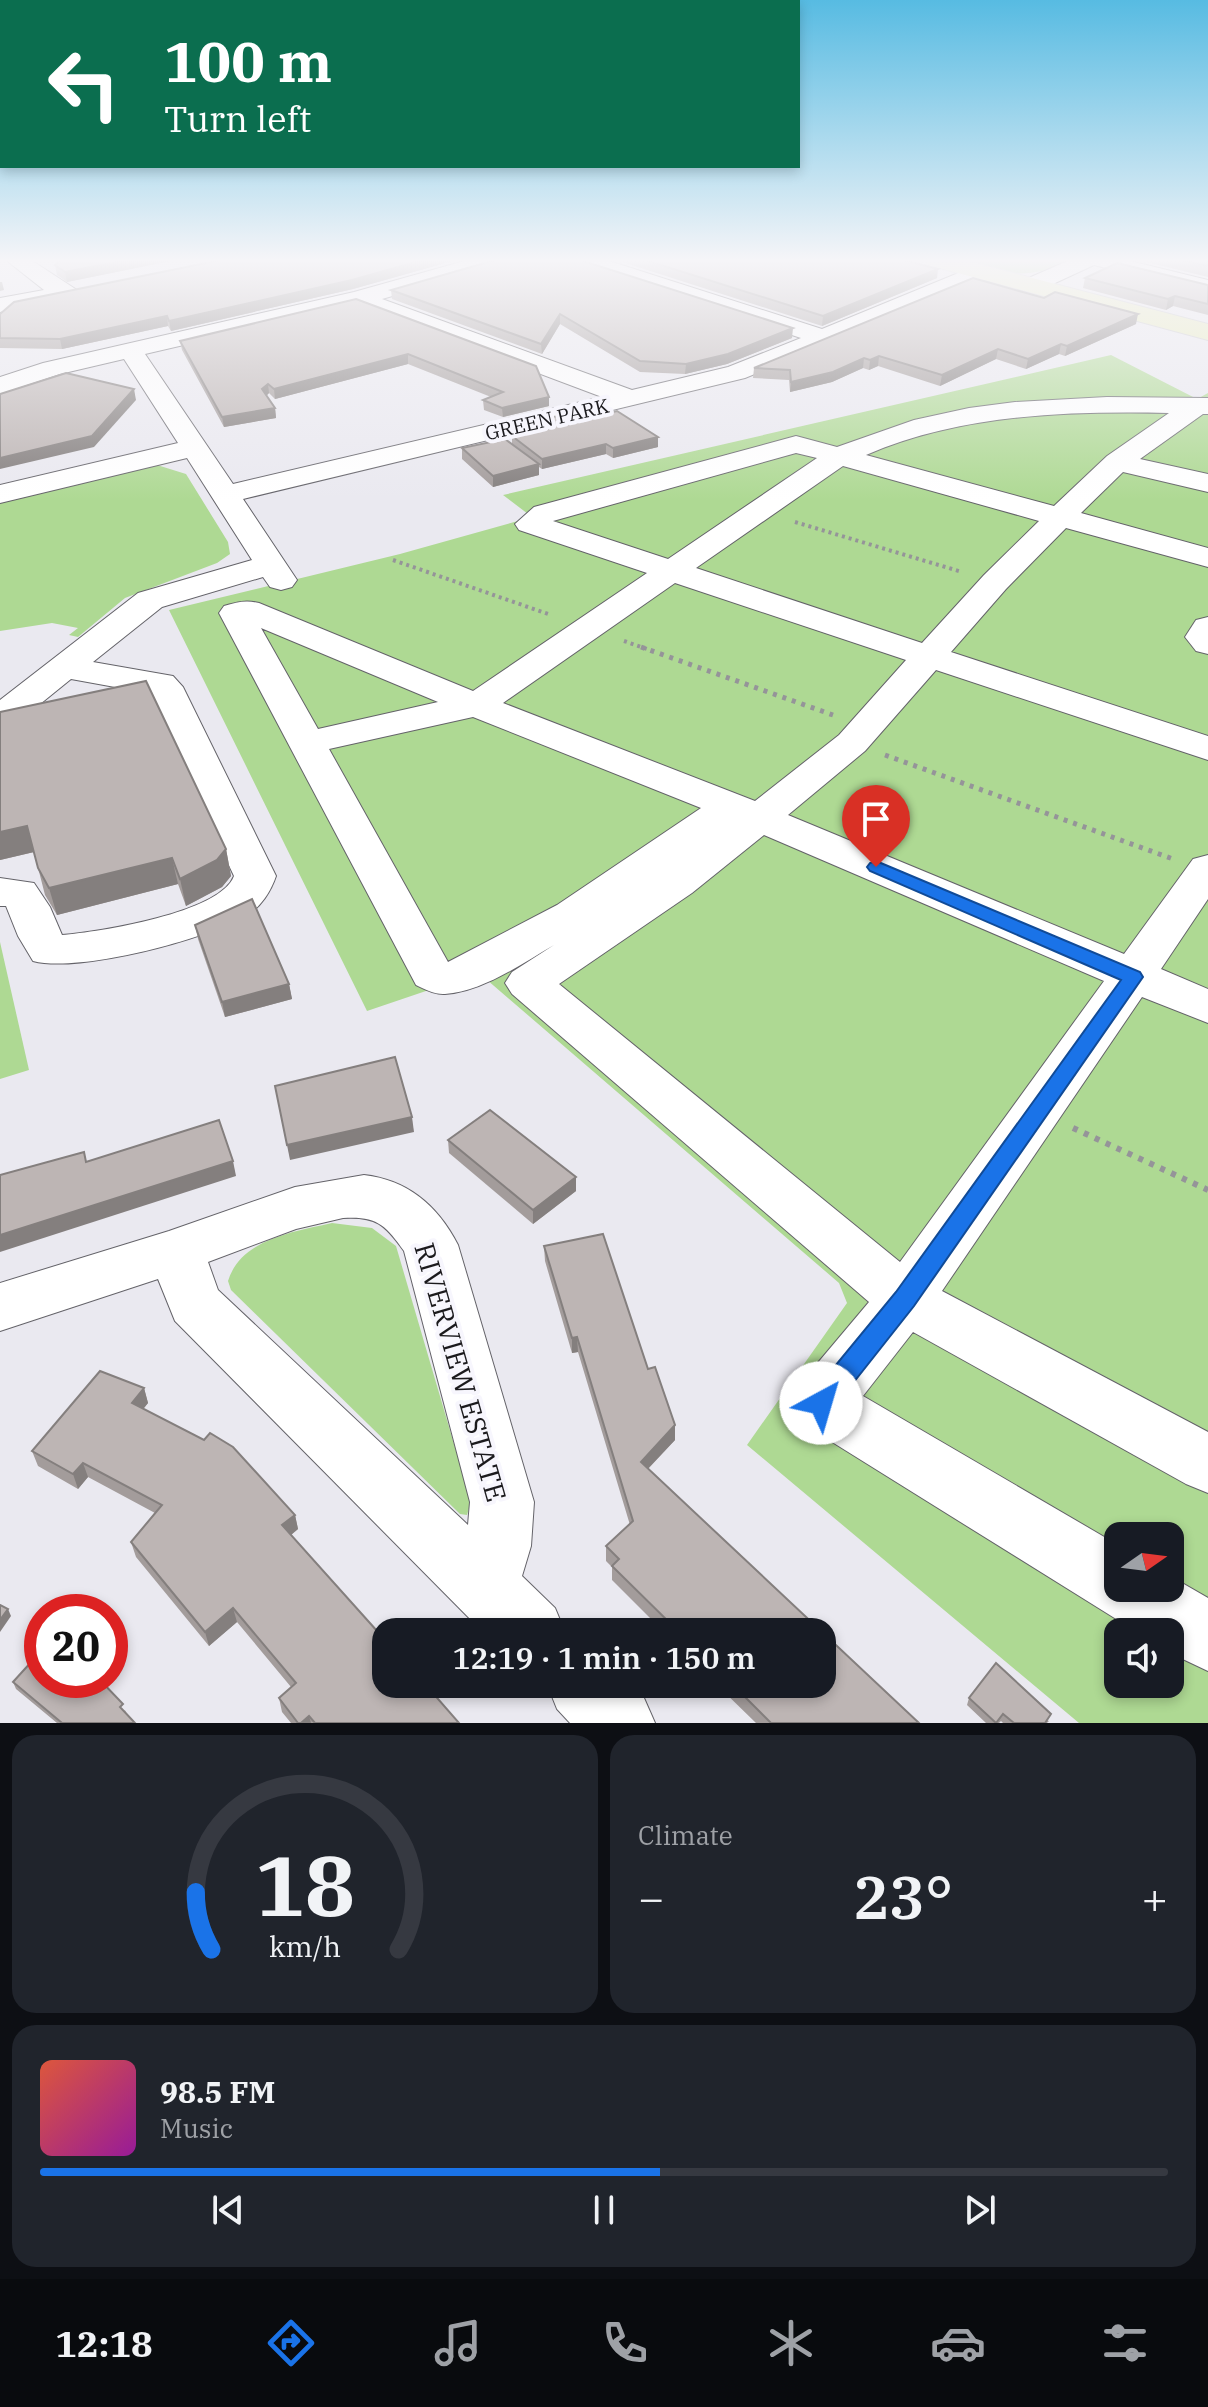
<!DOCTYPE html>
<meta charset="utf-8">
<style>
:root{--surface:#171b24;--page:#20242c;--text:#f1f3f6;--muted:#9ea1a6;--line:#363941;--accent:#1a73e8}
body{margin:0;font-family:"IBM Plex Serif",serif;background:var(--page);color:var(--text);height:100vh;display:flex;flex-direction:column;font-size:30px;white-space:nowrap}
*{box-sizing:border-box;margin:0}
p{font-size:26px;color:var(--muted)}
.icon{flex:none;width:44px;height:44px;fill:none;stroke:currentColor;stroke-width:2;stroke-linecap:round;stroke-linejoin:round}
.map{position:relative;height:1723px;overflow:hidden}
.side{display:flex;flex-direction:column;gap:12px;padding:12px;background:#0d0f14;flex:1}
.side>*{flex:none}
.guide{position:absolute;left:0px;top:0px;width:800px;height:168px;box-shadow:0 4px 12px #0003;background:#0b6e4f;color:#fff;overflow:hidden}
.needle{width:52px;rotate:76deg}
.buttons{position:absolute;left:1104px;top:1522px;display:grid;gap:16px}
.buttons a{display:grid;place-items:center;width:80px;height:80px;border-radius:16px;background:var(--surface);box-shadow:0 4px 12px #0003;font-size:40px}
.speed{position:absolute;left:24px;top:1594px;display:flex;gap:16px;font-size:40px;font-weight:700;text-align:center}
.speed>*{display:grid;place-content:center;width:104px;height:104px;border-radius:50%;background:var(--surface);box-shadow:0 4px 12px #0003;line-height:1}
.speed .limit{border:12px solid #d22;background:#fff;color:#111}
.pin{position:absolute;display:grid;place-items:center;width:68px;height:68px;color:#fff;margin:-82px -34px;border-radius:50% 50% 50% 0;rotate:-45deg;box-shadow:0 0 8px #0007}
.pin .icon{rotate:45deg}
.me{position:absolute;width:88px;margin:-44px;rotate:39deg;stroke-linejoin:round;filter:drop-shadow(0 0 6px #0008)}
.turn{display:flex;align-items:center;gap:28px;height:168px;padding:0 32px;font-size:36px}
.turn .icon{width:104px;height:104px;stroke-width:2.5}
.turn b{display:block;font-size:56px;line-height:68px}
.big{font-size:60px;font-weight:600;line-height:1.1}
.side .card{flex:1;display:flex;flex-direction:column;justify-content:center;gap:12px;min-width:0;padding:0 28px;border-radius:24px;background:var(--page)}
.side .dial{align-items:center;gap:0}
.dial svg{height:208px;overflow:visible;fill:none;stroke:var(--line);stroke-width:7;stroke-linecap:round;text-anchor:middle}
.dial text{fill:var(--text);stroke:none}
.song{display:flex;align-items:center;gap:24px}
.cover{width:96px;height:96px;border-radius:12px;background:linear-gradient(135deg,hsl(10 70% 55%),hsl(300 70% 35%))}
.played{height:8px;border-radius:4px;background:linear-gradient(90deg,var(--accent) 55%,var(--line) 55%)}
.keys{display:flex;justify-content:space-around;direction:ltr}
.heat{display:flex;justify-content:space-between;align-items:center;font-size:44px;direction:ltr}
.side .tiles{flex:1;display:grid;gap:12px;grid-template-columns:1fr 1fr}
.card:last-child{grid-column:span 2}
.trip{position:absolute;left:372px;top:1618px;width:464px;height:80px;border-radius:24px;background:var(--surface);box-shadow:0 4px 12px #0003;font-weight:600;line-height:80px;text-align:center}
.tabs{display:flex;height:128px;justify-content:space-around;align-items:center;background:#090b0e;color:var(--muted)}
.tabs .icon{width:56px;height:56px}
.tabs .selected{color:var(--accent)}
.tabs b{font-size:36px;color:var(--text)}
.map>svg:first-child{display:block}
</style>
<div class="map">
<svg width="1208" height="1723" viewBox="0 0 1208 1723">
<rect width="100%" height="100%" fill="#eae9f0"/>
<g fill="#aed993" fill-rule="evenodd">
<path d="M 953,260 L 1072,260 C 1022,283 1003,272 953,260 Z"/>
<path d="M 1111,355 L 1197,399 L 1208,393 L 1208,1723 L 1079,1723 L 747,1445 L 847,1303 L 839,1283 L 479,973 L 367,1011 L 169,610 L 400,554 L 532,517 L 503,495 ZM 1118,1536 L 1170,1536 L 1170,1588 L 1118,1588 ZM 1118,1632 L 1170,1632 L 1170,1684 L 1118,1684 Z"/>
<path d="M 157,465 L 186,474 L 228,542 L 230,554 L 217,563 L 125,598 L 78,637 L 69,635 L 78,628 L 52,623 L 0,631 L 0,502 Z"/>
<path d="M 0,942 L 29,1070 L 0,1079 Z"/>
<path d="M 332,1223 L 372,1228 L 396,1246 L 471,1502 L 467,1515 L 460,1514 L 231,1290 L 228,1281 C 241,1239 293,1232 332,1223 Z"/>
</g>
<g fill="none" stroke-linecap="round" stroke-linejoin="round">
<defs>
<g id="minor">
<path d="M 6,260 L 31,260 L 80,292 L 77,297 L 69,299 L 0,312 L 0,298 L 44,290 Z"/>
<path d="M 468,260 L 503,260 L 500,265 L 382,299 L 632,390 L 728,367 L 801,338 L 576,265 L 573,260 L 606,260 L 822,329 L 973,267 L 989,267 L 992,272 L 989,277 L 745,378 L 243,499 L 297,580 L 292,587 L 281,590 L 270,587 L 263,577 L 162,607 L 93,662 L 173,676 L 183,687 L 276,876 C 271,891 261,907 247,915 C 206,940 79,973 33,961 L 18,936 L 6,906 L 0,906 L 0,878 L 34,883 L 50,907 L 62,935 C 99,932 220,913 234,876 L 148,693 L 71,679 L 13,726 L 0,729 L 0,700 L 138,593 L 252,560 L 187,458 L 0,503 L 0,485 L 178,443 L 124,359 L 60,374 L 0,394 L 0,377 L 43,363 L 354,292 ZM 357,305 L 602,397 L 233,484 L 145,354 Z"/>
<path d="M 1070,260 L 1126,260 L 1208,280 L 1208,294 L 1094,265 L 1040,290 L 1024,290 L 1021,285 L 1024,280 Z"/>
<path d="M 1107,397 L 1208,398 L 1208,414 L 1203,414 L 1140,459 L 1208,474 L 1208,492 L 1123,472 L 1081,513 L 1208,548 L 1208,567 L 1066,528 L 1006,589 L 951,652 L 1208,736 L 1208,760 L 936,670 L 865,751 L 788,815 L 1124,954 L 1193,859 L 1208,855 L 1208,899 L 1161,969 L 1208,989 L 1208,1023 L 1142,997 L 942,1291 L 1208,1432 L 1208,1493 L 1186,1484 L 913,1332 L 863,1396 L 1118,1545 L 1118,1588 L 1170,1588 L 1170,1576 L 1208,1598 L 1208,1671 L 1170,1653 L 1170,1632 L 1137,1632 L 800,1422 L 791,1403 L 800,1384 L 869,1302 L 512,994 L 505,983 L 512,972 L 554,945 C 523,963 482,992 445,994 C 436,995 424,989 416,985 L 219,613 L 224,606 C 237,602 246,600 259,603 L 473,691 L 647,573 L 519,530 L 515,524 L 534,507 L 796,436 L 837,447 L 914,420 L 969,408 L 1015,402 ZM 1169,413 L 1107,456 L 1054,506 L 866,455 C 961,414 1067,411 1169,413 ZM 796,453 L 817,458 L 668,559 L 553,521 ZM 843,466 L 1039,521 L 984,575 L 922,643 L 696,568 ZM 675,583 L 906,660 L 839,735 L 755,801 L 503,703 ZM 261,628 L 438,702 L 318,729 ZM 473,717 L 701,808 L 557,905 L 448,962 L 329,749 ZM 764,835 L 1104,981 L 900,1262 L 559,984 L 692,893 Z"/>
<path d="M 1208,617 L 1208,654 L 1196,651 L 1185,637 L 1196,620 Z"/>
<path d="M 364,1175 C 408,1180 438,1206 458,1245 L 534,1502 L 531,1546 L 522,1576 L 555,1608 L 565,1632 L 483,1632 L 175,1321 L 158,1279 L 0,1331 L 0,1283 L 169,1231 L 295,1187 ZM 343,1218 C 376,1216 385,1224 404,1251 L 470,1502 L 468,1525 L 218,1290 L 208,1262 L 296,1229 Z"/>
<path d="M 547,1684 L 631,1684 L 644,1698 L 655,1723 L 570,1723 L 557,1709 Z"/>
</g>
<path id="major" d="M 925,260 L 963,260 L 1208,324 L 1208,340 L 928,265 Z"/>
</defs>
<use href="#minor" stroke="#646369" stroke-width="2"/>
<use href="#major" stroke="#c8c8c9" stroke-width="2"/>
<g stroke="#959499" stroke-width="4" stroke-dasharray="3 4" stroke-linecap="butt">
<path d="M 795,522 L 962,572"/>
<path d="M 393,560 L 551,615"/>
<path d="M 624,641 L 647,649"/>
</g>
<g stroke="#959499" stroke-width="5" stroke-dasharray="4 6" stroke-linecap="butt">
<path d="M 641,647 L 833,715"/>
<path d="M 885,755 L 1173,859"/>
</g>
<path stroke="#959499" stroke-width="6" stroke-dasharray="5 7" stroke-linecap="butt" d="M 1073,1128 L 1208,1190"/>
<use href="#minor" fill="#fff" fill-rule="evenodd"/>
<use href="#major" fill="#e8ecbb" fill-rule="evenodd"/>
</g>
<g fill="#a39c9b">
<path d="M 54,260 L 175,260 L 67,282 L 57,275 L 55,265 L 57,263 Z"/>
<path d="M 221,260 L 456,260 L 353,289 L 171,331 L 168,326 L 62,349 L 0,348 L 0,314 Z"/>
<path d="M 616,260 L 904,260 L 937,278 L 822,326 Z"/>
<path d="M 1142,260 L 1208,260 L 1208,277 L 1142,261 Z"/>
<path d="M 1085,278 L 1208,285 L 1208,315 L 1173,306 L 1166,310 L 1083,288 Z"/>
<path d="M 391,290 L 792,338 L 727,364 L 685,374 L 640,372 L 560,324 L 542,354 L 392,299 Z"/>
<path d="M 356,299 L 549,397 L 549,406 L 503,417 L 484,410 L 483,400 L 491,397 L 408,364 L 275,399 L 269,393 L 266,396 L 275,408 L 276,418 L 224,427 L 182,350 L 180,341 Z"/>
<path d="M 1136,324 L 1065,356 L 1059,354 L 1026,369 L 996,359 L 940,386 L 878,366 L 869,370 L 863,368 L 832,382 L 790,392 L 789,380 L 753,378 L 754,368 Z"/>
<path d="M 537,421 L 561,424 L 658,447 L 613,458 L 606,454 L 542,469 L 539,467 L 539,475 L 493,487 L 462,459 L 462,448 L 512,445 L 512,436 L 537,429 Z"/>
<path d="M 0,712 L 226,849 L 231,876 L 222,887 L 186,906 L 178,884 L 57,915 L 45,895 L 34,852 L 0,860 Z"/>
<path d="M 195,925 L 289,984 L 292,999 L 225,1017 L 198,939 Z"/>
<path d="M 448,1140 L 576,1191 L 533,1224 L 449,1153 Z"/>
<path d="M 544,1246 L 648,1369 L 675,1440 L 648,1469 L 919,1723 L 756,1723 L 716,1684 L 822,1684 L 822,1632 L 664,1632 L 612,1580 L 612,1567 L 606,1561 L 606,1546 L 630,1525 L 578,1352 L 572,1353 L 545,1261 Z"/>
<path d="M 144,1388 L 148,1403 L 143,1409 L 295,1515 L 298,1529 L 291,1535 L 459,1723 L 291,1723 L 282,1712 L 279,1698 L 291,1687 L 237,1622 L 209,1646 L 136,1557 L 131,1542 L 155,1513 L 88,1477 L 78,1489 L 38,1466 L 32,1451 Z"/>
<path d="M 13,1682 L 126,1711 L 125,1712 L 135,1723 L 57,1723 L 16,1689 Z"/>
<path d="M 969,1698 L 1049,1721 L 1047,1723 L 1003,1723 L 1001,1721 L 999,1723 L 986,1723 L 967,1705 Z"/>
</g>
<g fill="#847f7e">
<path d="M 127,260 L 175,260 L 67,282 L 65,272 Z"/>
<path d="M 423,260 L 456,260 L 353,289 L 171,331 L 169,321 Z"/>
<path d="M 938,269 L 937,278 L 822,326 L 823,316 Z"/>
<path d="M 0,282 L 2,282 L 4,290 L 0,291 Z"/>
<path d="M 1175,296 L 1173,306 L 1166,310 L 1168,299 Z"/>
<path d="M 560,314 L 560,324 L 542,354 L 541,344 Z"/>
<path d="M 1138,314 L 1136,324 L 1065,356 L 1067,346 Z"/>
<path d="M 167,316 L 168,326 L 62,349 L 60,339 Z"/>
<path d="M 793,328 L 792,338 L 727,364 L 685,374 L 686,364 Z"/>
<path d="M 1061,344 L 1059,354 L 1026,369 L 1028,359 Z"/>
<path d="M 998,349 L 996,359 L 940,386 L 942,375 Z"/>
<path d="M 408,354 L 408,364 L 275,399 L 274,389 Z"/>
<path d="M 879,356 L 878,366 L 869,370 L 870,360 Z"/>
<path d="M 864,358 L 863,368 L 832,382 L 790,392 L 791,382 Z"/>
<path d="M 268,384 L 269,393 L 263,399 L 262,389 Z"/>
<path d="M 134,389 L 136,400 L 94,447 L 0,469 L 0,458 Z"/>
<path d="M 549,397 L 549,406 L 503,417 L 502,408 Z"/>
<path d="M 275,408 L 276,418 L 224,427 L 222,417 Z"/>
<path d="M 658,437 L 658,447 L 613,458 L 613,448 Z"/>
<path d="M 606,444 L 606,454 L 542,469 L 542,459 Z"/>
<path d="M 539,464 L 539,475 L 493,487 L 493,476 Z"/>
<path d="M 27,826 L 34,852 L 0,860 L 0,832 Z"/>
<path d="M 226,849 L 231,876 L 222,887 L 186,906 L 180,879 Z"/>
<path d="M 172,858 L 178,884 L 57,915 L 49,888 Z"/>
<path d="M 289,984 L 292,999 L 225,1017 L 222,1002 Z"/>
<path d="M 412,1117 L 414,1132 L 290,1160 L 287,1145 Z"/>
<path d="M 233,1161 L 236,1176 L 0,1252 L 0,1235 Z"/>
<path d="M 576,1177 L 576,1191 L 533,1224 L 533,1210 Z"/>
<path d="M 577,1337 L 578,1352 L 572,1353 L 572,1338 Z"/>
<path d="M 144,1388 L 148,1403 L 136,1418 L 132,1403 Z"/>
<path d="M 675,1425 L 675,1440 L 640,1477 L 641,1462 Z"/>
<path d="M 83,1463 L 88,1477 L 78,1489 L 73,1474 Z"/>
<path d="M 295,1515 L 298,1529 L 286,1539 L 282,1525 Z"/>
<path d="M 233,1608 L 237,1622 L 209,1646 L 205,1632 Z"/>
<path d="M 8,1609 L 11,1616 L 0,1632 L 0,1620 Z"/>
<path d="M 309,1716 L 311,1723 L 301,1723 Z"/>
</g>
<g fill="#bdb5b4" stroke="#847f7e" stroke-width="2">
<path d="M 61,260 L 127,260 L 65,272 L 55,265 Z"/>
<path d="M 221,260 L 423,260 L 352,280 L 169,321 L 167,316 L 60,339 L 0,338 L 0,314 L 14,302 Z"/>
<path d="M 495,260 L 580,260 L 793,328 L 728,354 L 686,364 L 640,361 L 560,314 L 541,344 L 391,290 Z"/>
<path d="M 645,260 L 904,260 L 938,269 L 823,316 Z"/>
<path d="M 1182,260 L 1208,260 L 1208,266 Z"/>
<path d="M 1117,263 L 1208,285 L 1208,304 L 1175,296 L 1168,299 L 1085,278 Z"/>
<path d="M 973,278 L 1044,298 L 1055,292 L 1138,314 L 1067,346 L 1061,344 L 1028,359 L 998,349 L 942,375 L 879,356 L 870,360 L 864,358 L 833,372 L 791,382 L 790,370 L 754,368 Z"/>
<path d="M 356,299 L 536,366 L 549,397 L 502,408 L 483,400 L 503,392 L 408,354 L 274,389 L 268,384 L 262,389 L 275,408 L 222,417 L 180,341 Z"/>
<path d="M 66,373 L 134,389 L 92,436 L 0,458 L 0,394 Z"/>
<path d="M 617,411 L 658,437 L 613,448 L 606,444 L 542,459 L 512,436 L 550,426 L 537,421 L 558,416 L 561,424 Z"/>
<path d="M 505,439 L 539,464 L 493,476 L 462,448 Z"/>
<path d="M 146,681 L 226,849 L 217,860 L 180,879 L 172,858 L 49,888 L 38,868 L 27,826 L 0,832 L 0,712 Z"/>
<path d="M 252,899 L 289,984 L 222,1002 L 195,925 Z"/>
<path d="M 395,1057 L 412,1117 L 287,1145 L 275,1086 Z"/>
<path d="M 490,1110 L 576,1177 L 533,1210 L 448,1140 Z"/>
<path d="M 219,1120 L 233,1161 L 0,1235 L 0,1175 L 84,1152 L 86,1162 Z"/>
<path d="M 603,1234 L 648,1369 L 655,1367 L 675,1425 L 641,1462 L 919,1723 L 771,1723 L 732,1684 L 822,1684 L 822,1632 L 679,1632 L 612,1566 L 619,1559 L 606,1546 L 633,1521 L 577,1337 L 572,1338 L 544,1246 Z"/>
<path d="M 100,1371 L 144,1388 L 132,1403 L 204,1440 L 210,1433 L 233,1447 L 295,1515 L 282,1525 L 386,1641 L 386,1684 L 425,1684 L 459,1723 L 315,1723 L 309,1716 L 301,1723 L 298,1723 L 279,1698 L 296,1683 L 233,1608 L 205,1632 L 131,1542 L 162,1505 L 83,1463 L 73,1474 L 32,1451 Z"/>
<path d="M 0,1605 L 8,1609 L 0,1620 Z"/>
<path d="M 42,1650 L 42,1680 L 100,1680 L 123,1704 L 120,1707 L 135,1723 L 62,1723 L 13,1682 Z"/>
<path d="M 996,1663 L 1051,1714 L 1045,1723 L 1014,1723 L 1003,1714 L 996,1723 L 969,1698 Z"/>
</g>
<linearGradient id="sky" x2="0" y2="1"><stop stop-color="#57bbe2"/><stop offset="0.52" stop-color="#f6f5f8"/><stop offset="1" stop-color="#f6f5f8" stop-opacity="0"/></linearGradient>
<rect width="1208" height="501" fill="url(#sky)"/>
<path fill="#1a73e8" stroke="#114b97" stroke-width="2" d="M 876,861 L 1140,972 L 1143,977 L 914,1306 L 831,1411 L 821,1414 L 812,1411 L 808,1403 L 812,1394 L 896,1292 L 1121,980 L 870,871 L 867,867 L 870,863 Z"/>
<g text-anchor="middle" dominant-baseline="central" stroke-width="8" stroke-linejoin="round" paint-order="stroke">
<g font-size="20" fill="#1b1a1d" stroke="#f7f6fd">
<text transform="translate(547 419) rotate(-13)">GREEN PARK</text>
</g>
<g font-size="28" fill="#1b1a1d" stroke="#f7f6fd">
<text transform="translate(461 1372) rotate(74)">RIVERVIEW ESTATE</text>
</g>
</g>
</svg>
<div class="buttons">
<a><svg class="needle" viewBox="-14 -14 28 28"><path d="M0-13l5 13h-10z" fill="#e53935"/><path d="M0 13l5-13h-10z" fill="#9ea1a6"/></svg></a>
<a><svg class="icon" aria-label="sound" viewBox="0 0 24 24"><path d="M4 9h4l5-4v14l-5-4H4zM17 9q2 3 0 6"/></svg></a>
</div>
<div class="speed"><div class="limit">20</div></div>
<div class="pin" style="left:876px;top:867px;background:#d93025"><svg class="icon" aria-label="arrive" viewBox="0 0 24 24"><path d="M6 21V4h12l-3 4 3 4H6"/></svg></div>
<svg class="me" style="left:821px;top:1403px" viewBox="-20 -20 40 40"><circle r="19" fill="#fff"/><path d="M0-13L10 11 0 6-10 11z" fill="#1a73e8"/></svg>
<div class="trip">12:19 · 1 min · 150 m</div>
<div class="guide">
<div class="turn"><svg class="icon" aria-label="left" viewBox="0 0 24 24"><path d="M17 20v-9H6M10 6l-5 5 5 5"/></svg><div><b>100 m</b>Turn left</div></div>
</div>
</div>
<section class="side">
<div class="tiles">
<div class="card dial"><svg viewBox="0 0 100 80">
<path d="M14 69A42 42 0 1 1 86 69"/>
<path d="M14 69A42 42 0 0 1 8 47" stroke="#1a73e8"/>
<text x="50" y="56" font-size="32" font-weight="700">18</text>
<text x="50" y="72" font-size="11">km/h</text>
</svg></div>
<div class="card"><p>Climate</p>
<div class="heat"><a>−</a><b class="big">23°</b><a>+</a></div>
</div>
<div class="card">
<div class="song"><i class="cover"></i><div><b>98.5 FM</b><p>Music</p></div></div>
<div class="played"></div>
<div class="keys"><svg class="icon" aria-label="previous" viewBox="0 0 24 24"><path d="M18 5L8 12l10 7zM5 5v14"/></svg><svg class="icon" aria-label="pause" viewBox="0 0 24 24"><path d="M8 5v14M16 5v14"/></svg><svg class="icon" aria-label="next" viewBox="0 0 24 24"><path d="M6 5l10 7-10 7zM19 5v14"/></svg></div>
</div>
</div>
</section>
<nav class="tabs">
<b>12:18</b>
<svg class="icon selected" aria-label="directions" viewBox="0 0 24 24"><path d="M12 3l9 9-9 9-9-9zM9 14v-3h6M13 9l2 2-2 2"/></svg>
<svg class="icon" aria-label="music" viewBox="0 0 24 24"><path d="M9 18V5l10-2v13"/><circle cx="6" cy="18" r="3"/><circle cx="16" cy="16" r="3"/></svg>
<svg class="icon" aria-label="phone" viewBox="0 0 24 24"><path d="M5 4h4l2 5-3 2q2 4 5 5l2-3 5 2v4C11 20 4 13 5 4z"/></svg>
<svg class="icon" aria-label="climate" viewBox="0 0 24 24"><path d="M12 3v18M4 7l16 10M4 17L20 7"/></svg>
<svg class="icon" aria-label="car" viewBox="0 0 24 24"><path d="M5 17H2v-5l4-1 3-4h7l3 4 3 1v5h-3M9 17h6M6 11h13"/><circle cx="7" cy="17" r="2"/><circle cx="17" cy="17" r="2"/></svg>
<svg class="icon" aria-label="filters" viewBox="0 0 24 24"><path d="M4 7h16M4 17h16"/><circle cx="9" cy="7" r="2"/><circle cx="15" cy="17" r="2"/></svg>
</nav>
